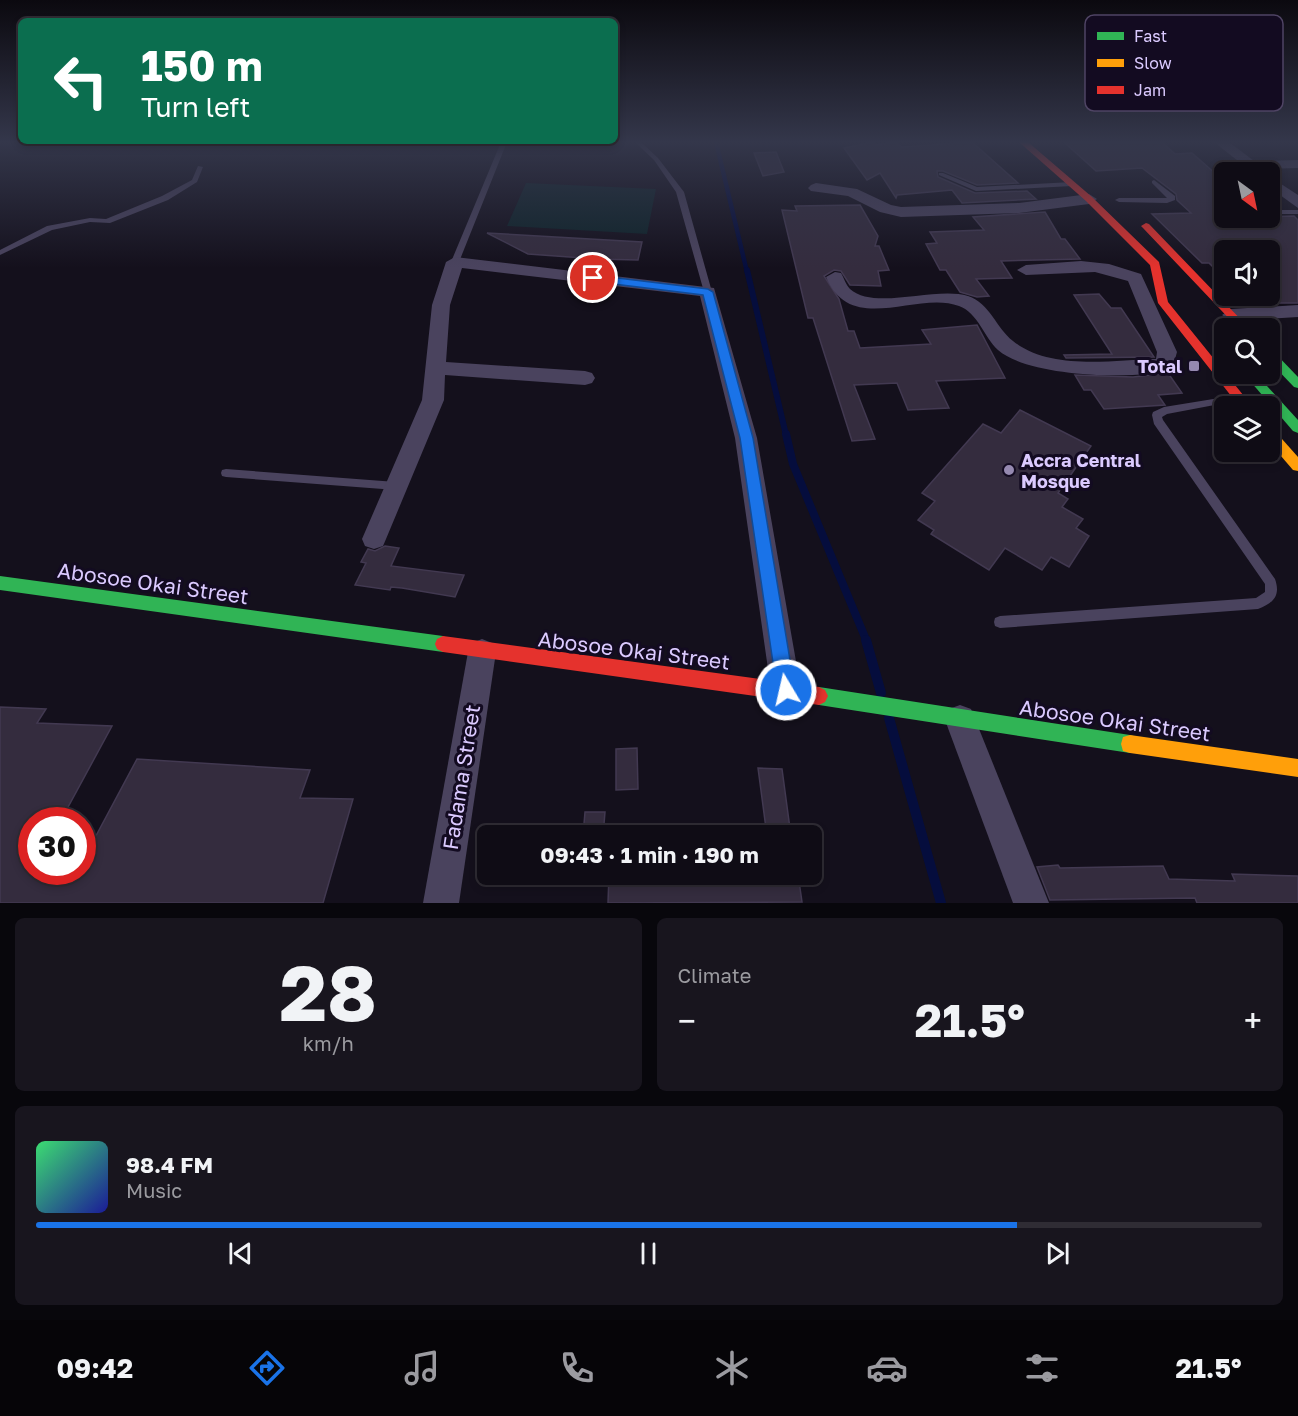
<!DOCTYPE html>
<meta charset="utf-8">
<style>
:root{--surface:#0f0c15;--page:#18151e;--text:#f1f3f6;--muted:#9b9ba0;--line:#2f2c34;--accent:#1a73e8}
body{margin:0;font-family:"Golos Text",sans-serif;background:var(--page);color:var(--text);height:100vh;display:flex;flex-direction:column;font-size:22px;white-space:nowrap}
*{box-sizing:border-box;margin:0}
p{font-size:20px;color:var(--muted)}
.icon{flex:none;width:33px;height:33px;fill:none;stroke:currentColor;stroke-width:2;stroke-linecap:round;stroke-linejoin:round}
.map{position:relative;height:903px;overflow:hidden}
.details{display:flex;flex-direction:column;gap:15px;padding:15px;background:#08070c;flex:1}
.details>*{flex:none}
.banner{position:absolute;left:18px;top:18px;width:600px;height:126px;border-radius:9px;box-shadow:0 3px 9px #0003,0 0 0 2px var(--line);background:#0b6e4f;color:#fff;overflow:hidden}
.needle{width:39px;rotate:147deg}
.controls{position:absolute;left:1214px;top:162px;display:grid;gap:12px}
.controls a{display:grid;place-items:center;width:66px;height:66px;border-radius:9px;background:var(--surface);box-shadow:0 3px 9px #0003,0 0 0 2px var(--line);font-size:30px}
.speed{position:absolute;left:18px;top:807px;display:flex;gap:12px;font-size:30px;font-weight:700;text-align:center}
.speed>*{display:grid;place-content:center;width:78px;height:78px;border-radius:50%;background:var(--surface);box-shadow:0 3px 9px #0003,0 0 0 2px var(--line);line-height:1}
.speed .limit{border:9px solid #d22;background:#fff;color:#111}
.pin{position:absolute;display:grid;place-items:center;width:51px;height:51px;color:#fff;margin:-26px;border:3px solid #fff;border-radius:50%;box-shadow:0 2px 6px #0007}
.me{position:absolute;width:66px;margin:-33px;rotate:351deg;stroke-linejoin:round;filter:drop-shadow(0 0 4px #0008)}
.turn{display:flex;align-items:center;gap:21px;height:126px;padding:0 24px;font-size:27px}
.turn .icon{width:78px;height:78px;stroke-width:2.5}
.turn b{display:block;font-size:42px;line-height:51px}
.big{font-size:45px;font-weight:700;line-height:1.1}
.details .widget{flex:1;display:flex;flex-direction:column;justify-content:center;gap:9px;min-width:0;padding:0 21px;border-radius:9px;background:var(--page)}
.details .dial{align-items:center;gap:0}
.dial b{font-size:78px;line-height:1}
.song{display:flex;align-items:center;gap:18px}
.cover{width:72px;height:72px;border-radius:9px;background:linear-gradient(135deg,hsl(140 70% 55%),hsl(240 70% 35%))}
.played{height:6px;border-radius:3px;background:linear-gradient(90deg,var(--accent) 80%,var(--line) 80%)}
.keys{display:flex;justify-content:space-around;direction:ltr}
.heat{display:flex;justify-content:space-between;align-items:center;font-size:33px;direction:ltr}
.details .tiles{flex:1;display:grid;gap:15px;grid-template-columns:1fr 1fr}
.widget:last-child{grid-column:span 2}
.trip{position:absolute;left:477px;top:825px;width:345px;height:60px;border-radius:9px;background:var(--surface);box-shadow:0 3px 9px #0003,0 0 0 2px var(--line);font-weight:700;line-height:60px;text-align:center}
.tab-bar{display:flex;height:96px;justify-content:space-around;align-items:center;background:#060508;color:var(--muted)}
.tab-bar .icon{width:42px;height:42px}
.tab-bar .on{color:var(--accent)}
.tab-bar b{font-size:27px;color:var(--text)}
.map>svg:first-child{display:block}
</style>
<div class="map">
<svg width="1298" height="903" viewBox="0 0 1298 903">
<rect width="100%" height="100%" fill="#14101c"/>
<path fill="#0e2329" d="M 526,183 L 656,189 L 647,234 L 507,226 Z"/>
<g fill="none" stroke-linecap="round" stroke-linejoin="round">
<path stroke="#050d3d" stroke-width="4.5" d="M 716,142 L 747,272"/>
<path stroke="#050d3d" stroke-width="6" d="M 747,270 L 786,435"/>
<path stroke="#050d3d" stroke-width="8" d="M 786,434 L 793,464 L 867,642"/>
<g stroke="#050d3d" stroke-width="10">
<path d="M 866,640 L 881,693"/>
<path d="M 889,718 L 941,903"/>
</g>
</g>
<g fill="#342c3e" stroke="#423951" stroke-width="1.5">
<path d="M 872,142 L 876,145 L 896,142 L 902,147 L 972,142 L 1018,183 L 977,185 L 943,171 L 937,171 L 938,177 L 975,193 L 1027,191 L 1036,199 L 962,203 L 952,190 L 897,195 L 896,198 L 880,173 L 867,180 L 844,148 Z"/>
<path d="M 1064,142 L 1162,142 L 1175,154 L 1192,153 L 1217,175 L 1224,175 L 1224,218 L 1294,216 L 1298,220 L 1298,303 L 1269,303 L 1269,250 L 1224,250 L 1224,278 L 1209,263 L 1202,263 L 1152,214 L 1191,213 L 1177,200 L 1176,194 L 1142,168 L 1096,171 Z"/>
<path d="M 776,152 L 784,172 L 763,176 L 754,153 Z"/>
<path d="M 860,205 L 878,236 L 875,246 L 879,246 L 889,270 L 878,271 L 881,286 L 850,285 L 841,271 L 834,270 L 824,276 L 839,299 L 848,331 L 854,331 L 860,348 L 931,344 L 922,330 L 977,325 L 1005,378 L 936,381 L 949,408 L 908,410 L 897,383 L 854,385 L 875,439 L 852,441 L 813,318 L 808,318 L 782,210 L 797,211 L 795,206 Z"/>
<path d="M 1045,212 L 1061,239 L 1065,239 L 1080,259 L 1001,261 L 1012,278 L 976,279 L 989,296 L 977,297 L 960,292 L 946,270 L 940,270 L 926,244 L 937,243 L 930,232 L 984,230 L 973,217 Z"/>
<path d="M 487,233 L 642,242 L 638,260 L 597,259 L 528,254 Z"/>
<path d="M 1099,294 L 1111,308 L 1121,308 L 1154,357 L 1066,358 L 1064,355 L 1112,354 L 1074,295 Z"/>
<path d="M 1168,373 L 1182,393 L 1158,395 L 1165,405 L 1104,409 L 1091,390 L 1084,390 L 1075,375 L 1133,377 Z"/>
<path d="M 1020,410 L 1091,446 L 1058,493 L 1068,499 L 1062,507 L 1083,519 L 1076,528 L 1089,536 L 1069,567 L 1051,557 L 1042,570 L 1005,548 L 989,570 L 931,534 L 934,530 L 918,520 L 935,501 L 922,493 L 983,424 L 1001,433 Z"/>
<path d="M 385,546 L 399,548 L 391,566 L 464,575 L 455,597 L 402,588 L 391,587 L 390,590 L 355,585 L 366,563 L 361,562 L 368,549 L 375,551 Z"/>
<path d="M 0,707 L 46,709 L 37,723 L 112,726 L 61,820 L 32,820 L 32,872 L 82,872 L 82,862 L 137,759 L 310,770 L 300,798 L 353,799 L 323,903 L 0,903 Z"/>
<path d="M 637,748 L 638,789 L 616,790 L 616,749 Z"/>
<path d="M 758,768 L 782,769 L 791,836 L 767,836 Z"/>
<path d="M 585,812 L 605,812 L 603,836 L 583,836 Z"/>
<path d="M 1058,865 L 1060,868 L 1163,866 L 1169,879 L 1235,881 L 1232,874 L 1298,876 L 1298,903 L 1197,903 L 1195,898 L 1050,900 L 1037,867 Z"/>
<path d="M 609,874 L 798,874 L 802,902 L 608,903 Z"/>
</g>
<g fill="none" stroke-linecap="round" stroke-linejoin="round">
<g fill="#4a435e" fill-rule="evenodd">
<path d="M 501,142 L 507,142 L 459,262 L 458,264 L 452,264 L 451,262 Z"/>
<path d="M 635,142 L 641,142 L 658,158 L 684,192 L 712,292 L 711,294 L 705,294 L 704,292 L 676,192 L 654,160 Z"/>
<path d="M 198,166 L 203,167 L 197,182 L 168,200 L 110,223 L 90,222 L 52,230 L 0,255 L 0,250 L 47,226 L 90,218 L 106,219 L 162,196 L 192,180 Z"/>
<path d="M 939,173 L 943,173 L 977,187 L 1072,182 L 1075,184 L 1072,186 L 976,191 L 939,175 Z"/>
<path d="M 1154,180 L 1175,196 L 1175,200 L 1167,203 L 1119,202 L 1115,200 L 1119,198 L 1167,198 L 1152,183 L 1152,181 Z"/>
<rect x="1269" y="210" width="29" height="4"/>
<path d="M 1238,395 L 1243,398 L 1241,400 L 1167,414 L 1162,417 L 1163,420 L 1275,579 C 1281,596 1273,603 1258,609 L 1000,628 L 995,626 L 994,622 L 995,618 L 1000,616 L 1256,598 L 1265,592 L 1265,584 L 1154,424 L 1152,415 L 1153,412 L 1164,407 Z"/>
<path d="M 226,469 L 396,482 L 400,483 L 401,486 L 400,489 L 396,490 L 226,477 L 222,476 L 221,473 L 222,470 Z"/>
</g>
<g fill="#4a435e" fill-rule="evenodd">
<path d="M 1214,142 L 1229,142 L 1254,161 L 1298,160 L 1298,168 L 1265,169 L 1267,172 L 1252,172 Z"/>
<path d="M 1269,176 L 1298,195 L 1298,208 L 1269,187 Z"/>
<path d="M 816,183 L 857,189 L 891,205 L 901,207 L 1019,203 L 1089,194 L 1097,199 L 1089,204 L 1019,213 L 901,217 L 880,212 L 848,196 L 811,191 L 808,188 L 811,185 Z"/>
<path d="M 455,257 L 714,288 L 757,438 L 801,690 L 796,700 L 786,704 L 776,700 L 771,690 L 735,438 L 700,296 L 462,268 L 450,305 L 446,362 L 585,371 L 592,373 L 595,378 L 592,383 L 585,385 L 445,375 L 444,400 L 386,539 L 383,546 L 374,549 L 365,546 L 362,539 L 422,400 L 432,305 L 446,262 Z"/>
<path d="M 1081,261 L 1109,264 L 1141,274 L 1177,352 L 1172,370 C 1134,380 1029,377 998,350 C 984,337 978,313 959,306 C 917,290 851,337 826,277 L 835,272 L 841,273 C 844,278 846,285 850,289 C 875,311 935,286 968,296 C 990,303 996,328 1013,341 C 1050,371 1112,360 1156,359 L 1157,352 L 1128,281 L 1095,272 L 1026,275 L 1017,270 L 1026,265 Z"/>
<path d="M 1298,305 L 1298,317 L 1231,321 L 1222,315 L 1231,309 Z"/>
<path d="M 482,639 L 492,643 L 496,652 L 459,903 L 423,903 L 468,652 L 472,643 Z"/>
<path d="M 960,705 L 971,709 L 1049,903 L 1013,903 L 945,720 L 949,709 Z"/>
</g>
<g fill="#30b455" fill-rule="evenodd">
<path d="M 1269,350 L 1273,351 L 1298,377 L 1298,388 L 1294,387 L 1269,361 Z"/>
<path d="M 1244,374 L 1256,374 L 1298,420 L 1298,433 L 1293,431 Z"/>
<path d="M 0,576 L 443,636 L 449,639 L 451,644 L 449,649 L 443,652 L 0,590 Z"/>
<path d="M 819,687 L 1130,735 L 1137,737 L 1139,744 L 1137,751 L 1130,753 L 819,705 L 813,702 L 810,696 L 813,690 Z"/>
</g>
<g fill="#ff9f0a" fill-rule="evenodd">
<path d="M 1269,428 L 1274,430 L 1298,457 L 1298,471 L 1293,470 L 1269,442 Z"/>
<path d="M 1130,735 L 1298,759 L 1298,777 L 1130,753 L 1123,751 L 1121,744 L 1123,737 Z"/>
</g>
<g fill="#e5322d" fill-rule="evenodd">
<path d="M 1019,142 L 1028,142 L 1092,197 L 1159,262 L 1168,302 L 1252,406 L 1239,406 L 1158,303 L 1150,265 L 1086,201 Z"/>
<path d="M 1146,223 L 1149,224 L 1249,328 L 1238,328 L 1143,228 L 1141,226 Z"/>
<path d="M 443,636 L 819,687 L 825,690 L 828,696 L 825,702 L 819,705 L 443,652 L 437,649 L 435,644 L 437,639 Z"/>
</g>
</g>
<linearGradient id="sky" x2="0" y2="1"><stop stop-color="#0b090f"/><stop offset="0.53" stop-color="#34374b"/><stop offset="1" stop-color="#34374b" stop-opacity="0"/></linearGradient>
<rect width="1298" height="268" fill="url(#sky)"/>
<path fill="#1a73e8" stroke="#114b97" stroke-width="1.5" d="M 593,275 L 708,289 L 713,292 L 753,438 L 795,690 L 792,696 L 786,698 L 779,696 L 777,690 L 740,438 L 703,295 L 589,281 L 588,278 Z"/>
<g fill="#9589b0" stroke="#130b21" stroke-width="2">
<rect x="1188" y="360" width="12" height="12" rx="3"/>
<circle cx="1009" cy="470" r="6"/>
</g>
<g text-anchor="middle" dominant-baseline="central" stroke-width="6" stroke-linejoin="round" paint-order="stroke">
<g font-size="18" font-weight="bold" fill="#dbcaff" stroke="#130b21" text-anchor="end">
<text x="1182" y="366">Total</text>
<text x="1021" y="460" text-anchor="start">Accra Central<tspan x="1021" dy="21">Mosque</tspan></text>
</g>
<g font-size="21" fill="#dbcaff" stroke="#130b21">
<text transform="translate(153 583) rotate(8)">Abosoe Okai Street</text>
<text transform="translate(634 650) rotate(7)">Abosoe Okai Street</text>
<text transform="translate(1115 720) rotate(8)">Abosoe Okai Street</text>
<text transform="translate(461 777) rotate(-81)">Fadama Street</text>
</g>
</g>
<rect x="1085" y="15" width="198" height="96" rx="9" fill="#130b21" stroke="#4f4464" stroke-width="1.5"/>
<rect x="1097" y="32" width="27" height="8" fill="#30b455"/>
<rect x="1097" y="59" width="27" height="8" fill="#ff9f0a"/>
<rect x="1097" y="86" width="27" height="8" fill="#e5322d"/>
<g font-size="16" fill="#dbcaff">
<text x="1134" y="42">Fast</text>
<text x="1134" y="69">Slow</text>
<text x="1134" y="96">Jam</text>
</g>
</svg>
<div class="controls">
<a><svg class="needle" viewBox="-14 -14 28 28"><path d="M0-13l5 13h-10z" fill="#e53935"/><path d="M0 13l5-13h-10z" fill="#9b9ba0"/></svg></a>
<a><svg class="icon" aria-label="sound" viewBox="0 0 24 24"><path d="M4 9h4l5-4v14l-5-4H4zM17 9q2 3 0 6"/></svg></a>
<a><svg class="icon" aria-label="search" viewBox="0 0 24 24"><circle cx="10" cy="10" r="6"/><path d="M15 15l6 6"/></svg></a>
<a><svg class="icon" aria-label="layers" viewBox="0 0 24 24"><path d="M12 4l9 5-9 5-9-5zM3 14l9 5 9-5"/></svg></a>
</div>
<div class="speed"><div class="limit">30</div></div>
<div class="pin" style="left:593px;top:278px;background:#d93025"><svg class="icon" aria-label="arrive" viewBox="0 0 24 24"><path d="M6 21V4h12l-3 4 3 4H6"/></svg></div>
<svg class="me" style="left:786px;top:690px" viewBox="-20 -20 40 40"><circle r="17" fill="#1a73e8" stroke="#fff" stroke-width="3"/><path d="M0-11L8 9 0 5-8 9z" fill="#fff"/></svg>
<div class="trip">09:43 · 1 min · 190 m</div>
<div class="banner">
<div class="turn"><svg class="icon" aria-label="left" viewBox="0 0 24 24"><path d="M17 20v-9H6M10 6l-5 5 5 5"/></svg><div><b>150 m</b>Turn left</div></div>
</div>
</div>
<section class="details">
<div class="tiles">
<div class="widget dial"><b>28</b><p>km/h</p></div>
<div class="widget"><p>Climate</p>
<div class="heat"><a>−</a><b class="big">21.5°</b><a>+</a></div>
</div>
<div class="widget">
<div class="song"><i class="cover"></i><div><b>98.4 FM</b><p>Music</p></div></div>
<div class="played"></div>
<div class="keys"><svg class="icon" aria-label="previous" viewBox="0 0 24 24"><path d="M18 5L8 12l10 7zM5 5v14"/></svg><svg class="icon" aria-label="pause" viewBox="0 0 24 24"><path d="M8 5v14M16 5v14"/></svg><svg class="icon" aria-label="next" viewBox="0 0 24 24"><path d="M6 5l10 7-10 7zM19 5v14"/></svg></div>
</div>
</div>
</section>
<nav class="tab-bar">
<b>09:42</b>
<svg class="icon on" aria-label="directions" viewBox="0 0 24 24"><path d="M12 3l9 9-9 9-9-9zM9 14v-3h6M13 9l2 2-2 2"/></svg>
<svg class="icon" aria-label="music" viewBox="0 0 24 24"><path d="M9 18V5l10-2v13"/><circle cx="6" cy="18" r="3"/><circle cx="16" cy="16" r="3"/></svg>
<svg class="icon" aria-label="phone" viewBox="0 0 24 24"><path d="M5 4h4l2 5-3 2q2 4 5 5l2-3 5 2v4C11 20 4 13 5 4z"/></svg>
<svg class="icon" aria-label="climate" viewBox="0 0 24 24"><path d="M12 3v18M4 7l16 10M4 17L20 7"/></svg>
<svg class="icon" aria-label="car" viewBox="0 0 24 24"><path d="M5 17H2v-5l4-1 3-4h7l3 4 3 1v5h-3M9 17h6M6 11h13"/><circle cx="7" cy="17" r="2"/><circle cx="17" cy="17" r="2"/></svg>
<svg class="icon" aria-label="filters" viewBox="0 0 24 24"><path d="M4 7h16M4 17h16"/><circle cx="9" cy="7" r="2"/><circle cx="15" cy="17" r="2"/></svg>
<b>21.5°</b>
</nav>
